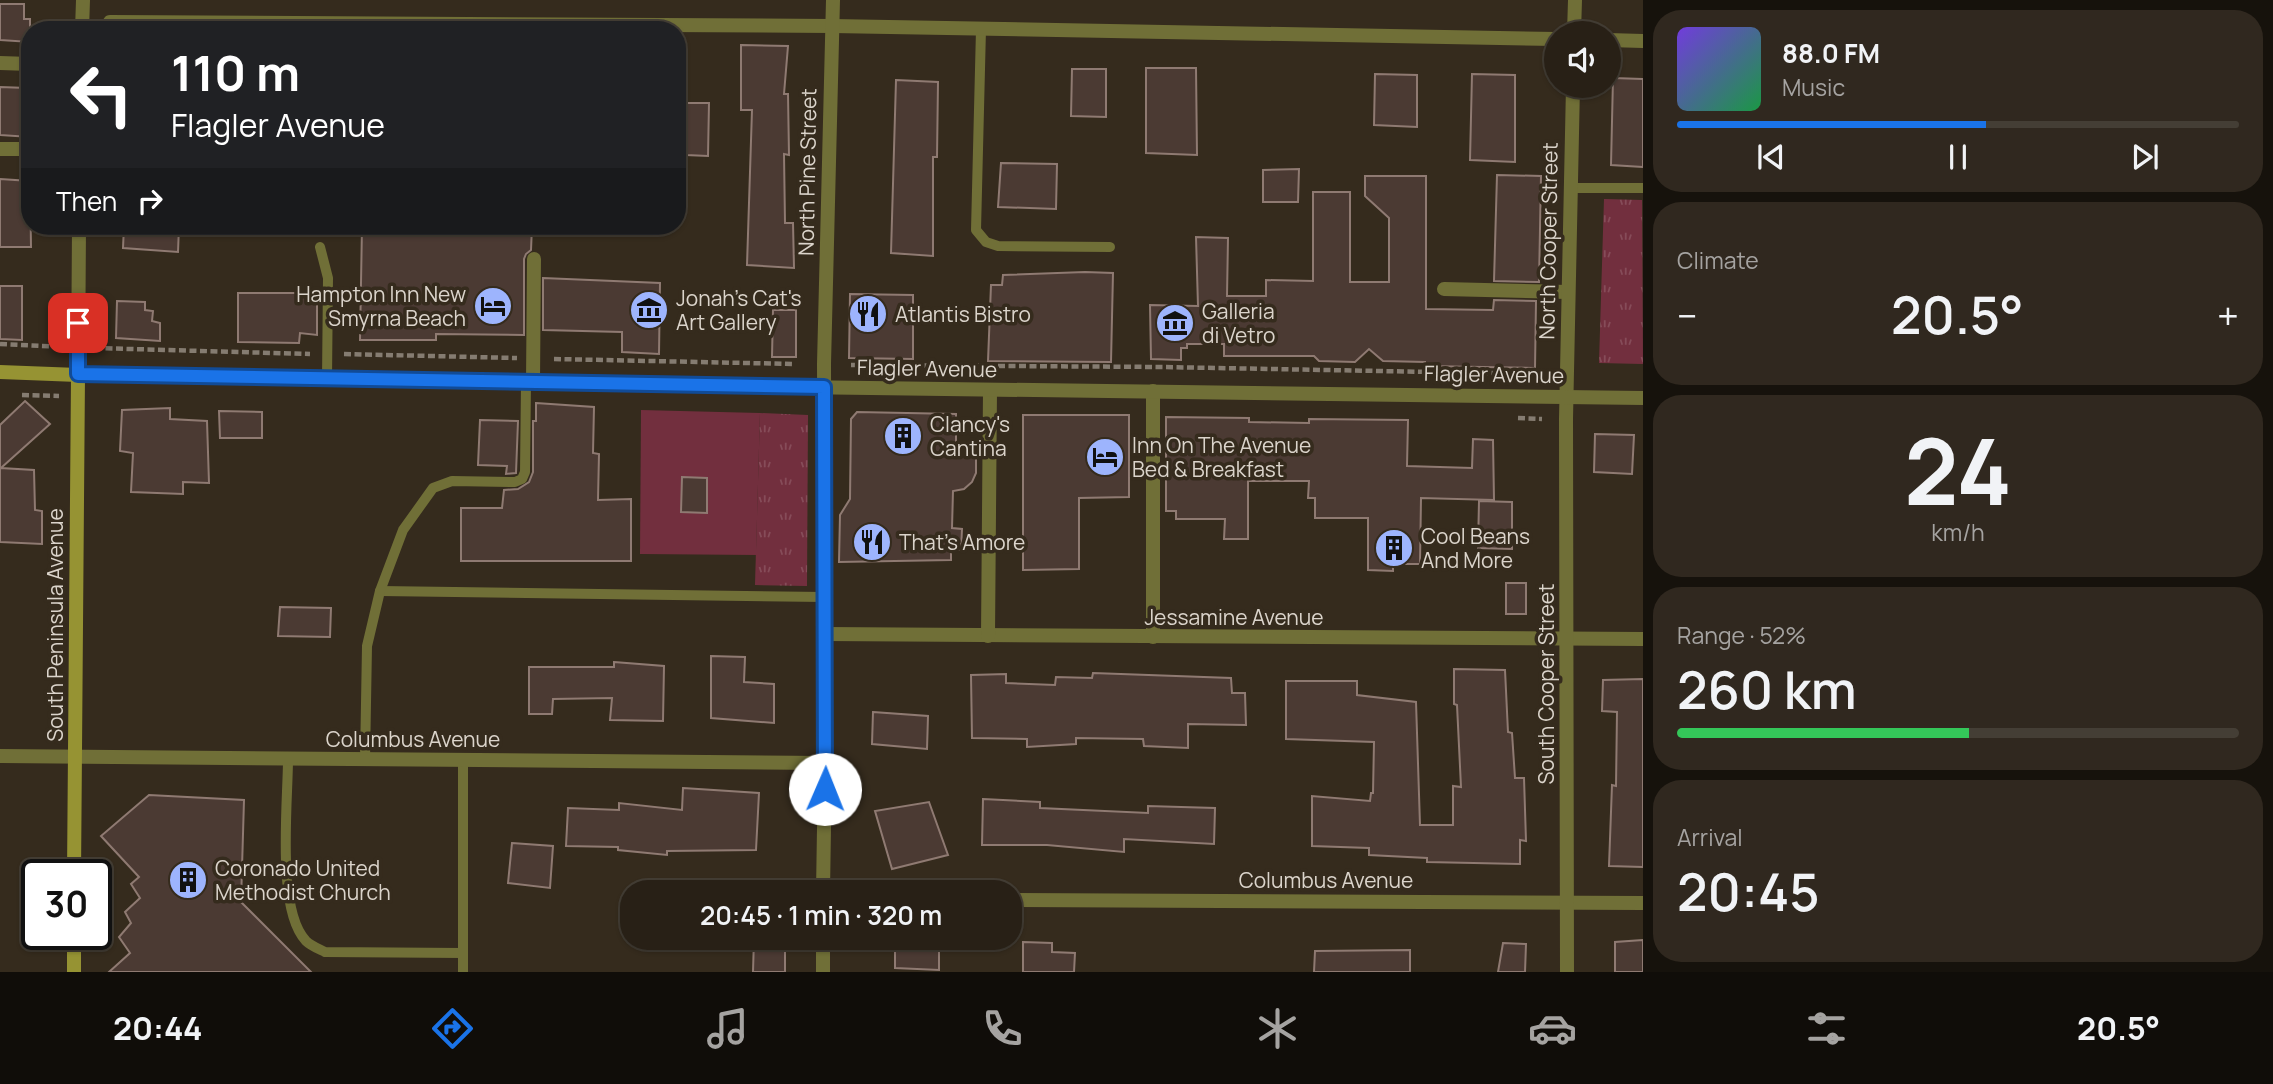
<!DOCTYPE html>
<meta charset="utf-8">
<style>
:root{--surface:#282016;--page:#30281f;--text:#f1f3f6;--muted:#a5a3a1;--line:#443e35;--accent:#1a73e8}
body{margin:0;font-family:Manrope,sans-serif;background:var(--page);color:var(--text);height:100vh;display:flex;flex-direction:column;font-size:26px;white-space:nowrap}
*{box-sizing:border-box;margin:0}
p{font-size:23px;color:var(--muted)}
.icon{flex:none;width:38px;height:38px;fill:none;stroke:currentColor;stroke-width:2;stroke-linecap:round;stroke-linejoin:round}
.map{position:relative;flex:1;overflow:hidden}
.details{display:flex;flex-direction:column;gap:10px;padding:10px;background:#16120c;width:630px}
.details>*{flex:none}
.top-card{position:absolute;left:21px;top:21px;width:665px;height:214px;border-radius:28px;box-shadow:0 2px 5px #0004,0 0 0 2px var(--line);background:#202124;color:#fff;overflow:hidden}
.controls{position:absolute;left:1544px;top:21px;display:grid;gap:14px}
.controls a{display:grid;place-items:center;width:77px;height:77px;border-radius:50%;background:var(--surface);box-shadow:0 2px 5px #0004,0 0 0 2px var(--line);font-size:35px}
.speed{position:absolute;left:21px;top:859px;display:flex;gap:14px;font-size:35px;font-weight:700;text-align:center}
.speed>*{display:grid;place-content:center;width:91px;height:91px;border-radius:50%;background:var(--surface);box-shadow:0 2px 5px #0004,0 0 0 2px var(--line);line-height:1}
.speed .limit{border:4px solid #111;border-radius:10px;background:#fff;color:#111}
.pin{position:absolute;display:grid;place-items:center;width:60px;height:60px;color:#fff;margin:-30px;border-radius:14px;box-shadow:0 4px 10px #0006}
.me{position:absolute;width:77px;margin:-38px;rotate:1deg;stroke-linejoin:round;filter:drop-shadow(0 0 5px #0008)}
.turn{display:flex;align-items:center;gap:24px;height:147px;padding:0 35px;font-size:32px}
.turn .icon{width:91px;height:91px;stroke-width:2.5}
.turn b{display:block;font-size:49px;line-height:60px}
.then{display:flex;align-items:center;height:66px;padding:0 35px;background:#0003;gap:14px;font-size:26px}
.big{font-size:52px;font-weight:600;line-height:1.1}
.details .card{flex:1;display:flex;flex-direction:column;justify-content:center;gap:10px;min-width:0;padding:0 24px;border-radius:28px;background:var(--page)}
.details .dial{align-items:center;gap:0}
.dial b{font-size:91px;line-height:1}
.song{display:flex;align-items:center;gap:21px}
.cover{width:84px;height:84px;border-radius:10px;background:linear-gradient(135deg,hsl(260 70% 55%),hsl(140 70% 35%))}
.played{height:7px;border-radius:4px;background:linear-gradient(90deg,var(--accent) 55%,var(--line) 55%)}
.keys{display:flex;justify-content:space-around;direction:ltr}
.heat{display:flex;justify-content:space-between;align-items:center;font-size:38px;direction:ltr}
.charge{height:10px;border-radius:5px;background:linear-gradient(90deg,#34c759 52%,var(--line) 0)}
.trip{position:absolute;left:620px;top:880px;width:402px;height:70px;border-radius:28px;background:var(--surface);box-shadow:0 2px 5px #0004,0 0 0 2px var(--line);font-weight:600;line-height:70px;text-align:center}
.menu{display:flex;height:112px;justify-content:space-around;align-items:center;background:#100d09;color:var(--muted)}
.menu .icon{width:49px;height:49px}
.menu .current{color:var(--accent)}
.menu b{font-size:32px;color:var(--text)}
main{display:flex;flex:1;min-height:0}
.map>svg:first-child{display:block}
</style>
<main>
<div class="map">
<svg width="1643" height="972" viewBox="0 0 1643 972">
<defs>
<pattern id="park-tufts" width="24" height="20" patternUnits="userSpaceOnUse" patternTransform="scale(1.75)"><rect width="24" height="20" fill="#722f3e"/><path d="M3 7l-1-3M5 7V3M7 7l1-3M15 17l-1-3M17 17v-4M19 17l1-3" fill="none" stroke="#864c59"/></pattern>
</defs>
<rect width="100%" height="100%" fill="#352b1d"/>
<path fill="#722f3e" d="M 641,410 L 760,413 L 756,555 L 640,554 Z"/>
<g fill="url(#park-tufts)">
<path d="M 1604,199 L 1642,200 L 1643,364 L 1599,363 Z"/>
<path d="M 760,413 L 808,415 L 807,586 L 755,585 Z"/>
</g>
<g fill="#4b3a33" stroke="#8f7a72" stroke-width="2">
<path d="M 0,4 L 24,4 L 24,19 L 30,19 L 30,42 L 0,40 Z"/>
<path d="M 741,45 L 788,46 L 784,94 L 788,94 L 789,155 L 784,154 L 785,223 L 793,223 L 794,268 L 747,265 L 752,110 L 741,110 Z"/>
<path d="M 1146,68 L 1196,68 L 1197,155 L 1146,153 Z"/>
<path d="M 1072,69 L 1106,69 L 1106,117 L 1071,116 Z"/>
<path d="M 1375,74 L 1417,75 L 1417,127 L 1374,125 Z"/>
<path d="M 1472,74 L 1515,75 L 1515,162 L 1470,160 Z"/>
<path d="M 1613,78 L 1643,79 L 1643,167 L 1611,165 Z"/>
<path d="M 896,80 L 938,82 L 937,157 L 933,157 L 933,256 L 891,253 Z"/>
<path d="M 0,87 L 27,88 L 30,137 L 0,135 Z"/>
<path d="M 687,103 L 709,103 L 708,156 L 686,155 Z"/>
<path d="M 1001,163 L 1057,164 L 1056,209 L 998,207 Z"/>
<path d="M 1299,169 L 1298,202 L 1263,202 L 1263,170 Z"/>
<path d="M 1497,175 L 1541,176 L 1539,282 L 1494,281 Z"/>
<path d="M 1365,176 L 1426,176 L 1426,309 L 1493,310 L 1494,300 L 1536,301 L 1535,368 L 1425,366 L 1425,362 L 1383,361 L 1369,349 L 1355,362 L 1319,361 L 1314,356 L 1224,356 L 1224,344 L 1187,344 L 1187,348 L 1181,348 L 1181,360 L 1151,359 L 1150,305 L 1198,306 L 1196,237 L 1228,238 L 1227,296 L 1266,296 L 1266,280 L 1313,281 L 1313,192 L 1350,192 L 1350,282 L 1389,282 L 1389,218 L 1365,196 Z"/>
<path d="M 0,179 L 30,181 L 31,247 L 0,247 Z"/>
<path d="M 124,226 L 179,226 L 178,252 L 123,248 Z"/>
<path d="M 362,226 L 427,226 L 427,230 L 511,231 L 511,226 L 532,226 L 531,250 L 526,254 L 524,259 L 524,335 L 436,334 L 436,340 L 360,340 Z"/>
<path d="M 1085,272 L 1113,273 L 1111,362 L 988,361 L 991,285 L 1002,285 L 1003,275 Z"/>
<path d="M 543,278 L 660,283 L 659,354 L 622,352 L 622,332 L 543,330 Z"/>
<path d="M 0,286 L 22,286 L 22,340 L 0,339 Z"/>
<path d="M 238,293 L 317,293 L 317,335 L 300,333 L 299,343 L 238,342 Z"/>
<path d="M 850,294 L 913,295 L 913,359 L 849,358 Z"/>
<path d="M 117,301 L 145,302 L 145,310 L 153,311 L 152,321 L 160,323 L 160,341 L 116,338 Z"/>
<path d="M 773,310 L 796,310 L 796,357 L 772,357 Z"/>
<path d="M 25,401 L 50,424 L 1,468 L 34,470 L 35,510 L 42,511 L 42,544 L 0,542 L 0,425 Z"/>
<path d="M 536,403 L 594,407 L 593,453 L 599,454 L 598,500 L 631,499 L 631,561 L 461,561 L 461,508 L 502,508 L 504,490 L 518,489 L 529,482 L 533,472 L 533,421 L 536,421 Z"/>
<path d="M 170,408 L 170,419 L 207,421 L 209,483 L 183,482 L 183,494 L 131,492 L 133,453 L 120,451 L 122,410 Z"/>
<path d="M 219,411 L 262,412 L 262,438 L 220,438 Z"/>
<path d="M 857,412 L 956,414 L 956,452 L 976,452 L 976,473 L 972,482 L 964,489 L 953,491 L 952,528 L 962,529 L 961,550 L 951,550 L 951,560 L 839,562 L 840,515 L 850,499 L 851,419 Z"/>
<path d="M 1023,415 L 1129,415 L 1129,497 L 1079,498 L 1079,569 L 1023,570 Z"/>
<path d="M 1166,417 L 1249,418 L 1249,422 L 1309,423 L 1309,419 L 1408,420 L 1407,466 L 1472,468 L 1473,439 L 1493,440 L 1494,500 L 1421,498 L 1420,564 L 1393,564 L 1393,571 L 1368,570 L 1368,518 L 1315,518 L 1315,498 L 1308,498 L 1309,481 L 1248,481 L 1248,539 L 1224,539 L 1225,519 L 1176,519 L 1176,511 L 1166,511 Z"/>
<path d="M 480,420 L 518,421 L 516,473 L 506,474 L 507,466 L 478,465 Z"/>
<path d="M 1595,434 L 1634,435 L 1632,474 L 1594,472 Z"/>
<path d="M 682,477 L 707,478 L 707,513 L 681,512 Z"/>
<path d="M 1479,501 L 1512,502 L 1512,549 L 1478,548 Z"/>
<rect x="1506" y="583" width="20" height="31"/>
<path d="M 280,607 L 331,608 L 330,637 L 278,636 Z"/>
<path d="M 711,656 L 745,657 L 744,682 L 774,684 L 774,723 L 711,718 Z"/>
<path d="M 614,662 L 664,666 L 663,721 L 610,720 L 612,698 L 553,699 L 552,714 L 529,714 L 529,667 L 614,667 Z"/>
<path d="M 1454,669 L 1505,670 L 1508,732 L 1512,733 L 1515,778 L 1524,778 L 1526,841 L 1520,840 L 1520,864 L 1427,862 L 1427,858 L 1369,855 L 1369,848 L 1312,846 L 1312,796 L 1370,801 L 1371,793 L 1373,793 L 1374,742 L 1286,739 L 1286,681 L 1357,681 L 1357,695 L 1416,702 L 1420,825 L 1453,825 L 1453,786 L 1461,787 L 1457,705 L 1454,704 Z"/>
<path d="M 1093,673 L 1231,678 L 1232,693 L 1245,693 L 1246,725 L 1188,724 L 1188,748 L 1144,746 L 1143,739 L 1076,738 L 1076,744 L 1027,747 L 1027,739 L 972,738 L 971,675 L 1006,674 L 1006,683 L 1055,685 L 1056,677 L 1092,678 Z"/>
<path d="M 1643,679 L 1643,867 L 1609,866 L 1612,785 L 1616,786 L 1617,712 L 1602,711 L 1603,680 Z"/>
<path d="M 873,712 L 928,716 L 927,749 L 872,744 Z"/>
<path d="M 683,788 L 759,793 L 756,850 L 667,851 L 667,855 L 618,850 L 618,847 L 566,846 L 568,808 L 619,810 L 619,803 L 682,810 Z"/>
<path d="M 149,795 L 244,800 L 241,902 L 311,972 L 109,972 L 130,953 L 119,937 L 131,923 L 125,912 L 140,898 L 131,884 L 139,877 L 101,836 Z"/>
<path d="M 983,799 L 1040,802 L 1040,808 L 1148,813 L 1148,806 L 1215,808 L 1214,844 L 1124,839 L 1124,852 L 1047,845 L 982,845 Z"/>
<path d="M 929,802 L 948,855 L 892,869 L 875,811 Z"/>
<path d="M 512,843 L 553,846 L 550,888 L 508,883 Z"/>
<path d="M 754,938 L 785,938 L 785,972 L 753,972 Z"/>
<path d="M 895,938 L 939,938 L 939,970 L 895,968 Z"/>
<path d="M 1643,940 L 1643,972 L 1615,972 L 1615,942 Z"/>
<path d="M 1023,942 L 1052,943 L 1052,952 L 1075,953 L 1074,972 L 1023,972 Z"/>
<path d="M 1503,943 L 1526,944 L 1525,972 L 1498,972 Z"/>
<path d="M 1410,950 L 1410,972 L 1314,972 L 1315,951 Z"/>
</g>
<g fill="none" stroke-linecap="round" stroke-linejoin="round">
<g stroke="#857c71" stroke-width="4.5" stroke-dasharray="7 3.5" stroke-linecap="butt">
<path d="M 0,344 L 62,347"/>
<path d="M 95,348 L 310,354"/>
<path d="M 344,354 L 517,358"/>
<path d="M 554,359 L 795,364"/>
<path d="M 851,365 L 1163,367 L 1542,374"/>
<path d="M 22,395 L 59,396"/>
<path d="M 1518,418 L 1542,419"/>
</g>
<g stroke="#706f37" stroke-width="10">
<path d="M 981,29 L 976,230 L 986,242 L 998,246 L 1110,247"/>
<path d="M 1571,188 L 1643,188"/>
<path d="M 320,247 L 328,278 L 327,379"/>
<path d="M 380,591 L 824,597"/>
<path d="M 288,759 C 288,802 276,910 306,941 C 311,946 319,949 325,952 L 463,953"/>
<path d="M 365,760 L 367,646 L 380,591 L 403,530 L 433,488 L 452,481 L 515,482 L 522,479 L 525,472 L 526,382"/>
<path d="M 463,972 L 463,760"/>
</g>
<g stroke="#706f37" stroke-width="14">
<path d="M 105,30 L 110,22 L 832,26 L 1556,39"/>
<path d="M 1574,33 L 1575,0"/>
<path d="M 1608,40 L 1643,41"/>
<path d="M 0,63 L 30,64"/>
<path d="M 0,149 L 30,149"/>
<path d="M 1444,289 L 1568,292"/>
<path d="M 533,382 L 534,259"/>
<path d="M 1153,391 L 1153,637"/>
<path d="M 824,634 L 1643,639"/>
<path d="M 988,636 L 990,390"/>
<path d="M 0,756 L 825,763"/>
<path d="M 823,892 L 825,763 L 824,364 L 833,0"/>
<path d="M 1010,900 L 1643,903"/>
<path d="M 823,938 L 823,972"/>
<path d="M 1567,972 L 1566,419 L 1573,86"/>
</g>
<g stroke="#706f37" stroke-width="14">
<path d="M 82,30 L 83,0"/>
<path d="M 79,226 L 78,375 L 796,387 L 1643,398"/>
</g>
<g stroke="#969333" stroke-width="14">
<path d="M 0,372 L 78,375 L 74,875"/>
<path d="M 74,972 L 74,934"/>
</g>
</g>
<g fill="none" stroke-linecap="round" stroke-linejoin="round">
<defs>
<path id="route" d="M 78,323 L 78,374 L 824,387 L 825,789"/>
</defs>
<use href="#route" stroke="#114b97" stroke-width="18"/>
<use href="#route" stroke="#1a73e8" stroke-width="12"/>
</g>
<defs>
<symbol id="hotel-disc" viewBox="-11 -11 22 22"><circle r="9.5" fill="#9db4fd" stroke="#352b1d"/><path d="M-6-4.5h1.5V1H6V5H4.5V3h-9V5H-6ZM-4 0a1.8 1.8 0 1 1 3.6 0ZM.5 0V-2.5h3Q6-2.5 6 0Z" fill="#111"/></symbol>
<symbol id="museum-disc" viewBox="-11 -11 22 22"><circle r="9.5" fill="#9db4fd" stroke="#352b1d"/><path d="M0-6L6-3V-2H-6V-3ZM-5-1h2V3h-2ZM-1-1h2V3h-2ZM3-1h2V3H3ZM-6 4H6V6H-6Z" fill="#111"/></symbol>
<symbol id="restaurant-disc" viewBox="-11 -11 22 22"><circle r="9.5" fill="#9db4fd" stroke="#352b1d"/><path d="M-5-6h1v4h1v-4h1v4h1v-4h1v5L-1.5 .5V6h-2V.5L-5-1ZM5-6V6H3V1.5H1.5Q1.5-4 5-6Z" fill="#111"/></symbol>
<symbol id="building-disc" viewBox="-11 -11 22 22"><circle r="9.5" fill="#9db4fd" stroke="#352b1d"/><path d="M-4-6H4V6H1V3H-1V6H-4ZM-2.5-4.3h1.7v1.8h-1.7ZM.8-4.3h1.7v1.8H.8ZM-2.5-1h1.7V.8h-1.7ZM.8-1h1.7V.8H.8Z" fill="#111"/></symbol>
</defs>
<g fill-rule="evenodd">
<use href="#hotel-disc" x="471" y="284" width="44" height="44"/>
<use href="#museum-disc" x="627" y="288" width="44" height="44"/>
<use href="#restaurant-disc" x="846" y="292" width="44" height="44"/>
<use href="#museum-disc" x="1153" y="301" width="44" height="44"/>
<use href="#building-disc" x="881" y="414" width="44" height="44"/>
<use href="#hotel-disc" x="1083" y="435" width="44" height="44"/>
<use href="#restaurant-disc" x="850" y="520" width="44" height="44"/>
<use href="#building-disc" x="1372" y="526" width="44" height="44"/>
<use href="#building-disc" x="166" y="858" width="44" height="44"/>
</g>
<g text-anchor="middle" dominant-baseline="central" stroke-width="7" stroke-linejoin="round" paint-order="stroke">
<g font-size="21" fill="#dbd4cb" stroke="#352b1d">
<text transform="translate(807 172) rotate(-89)">North Pine Street</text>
<text transform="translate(1548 241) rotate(-89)">North Cooper Street</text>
<text transform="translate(927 368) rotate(1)">Flagler Avenue</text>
<text transform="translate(1494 374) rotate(1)">Flagler Avenue</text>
<text x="1234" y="617">Jessamine Avenue</text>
<text transform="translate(55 625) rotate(-90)">South Peninsula Avenue</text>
<text transform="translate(1546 684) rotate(-90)">South Cooper Street</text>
<text x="413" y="739">Columbus Avenue</text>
<text x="1326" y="880">Columbus Avenue</text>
</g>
<g font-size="21" fill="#dbd4cb" stroke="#352b1d" text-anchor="start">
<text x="466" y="294" text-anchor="end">Hampton Inn New<tspan x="466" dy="24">Smyrna Beach</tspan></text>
<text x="676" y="298">Jonah's Cat's<tspan x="676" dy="24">Art Gallery</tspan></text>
<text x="1202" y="311">Galleria<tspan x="1202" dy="24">di Vetro</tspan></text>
<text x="895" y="314">Atlantis Bistro</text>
<text x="930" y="424">Clancy's<tspan x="930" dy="24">Cantina</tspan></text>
<text x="1132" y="445">Inn On The Avenue<tspan x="1132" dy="24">Bed &amp; Breakfast</tspan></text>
<text x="1421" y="536">Cool Beans<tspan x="1421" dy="24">And More</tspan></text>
<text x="899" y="542">That's Amore</text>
<text x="215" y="868">Coronado United<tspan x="215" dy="24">Methodist Church</tspan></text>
</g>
</g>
</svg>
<div class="controls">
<a><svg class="icon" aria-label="sound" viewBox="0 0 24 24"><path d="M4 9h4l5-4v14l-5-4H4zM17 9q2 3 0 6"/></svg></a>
</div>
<div class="speed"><div class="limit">30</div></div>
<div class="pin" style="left:78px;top:323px;background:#d93025"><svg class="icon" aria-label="arrive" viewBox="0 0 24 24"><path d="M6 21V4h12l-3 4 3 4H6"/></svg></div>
<svg class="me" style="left:825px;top:789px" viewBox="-20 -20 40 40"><circle r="19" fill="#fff"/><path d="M0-13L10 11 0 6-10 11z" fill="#1a73e8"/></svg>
<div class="trip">20:45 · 1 min · 320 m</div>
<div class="top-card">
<div class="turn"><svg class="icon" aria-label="left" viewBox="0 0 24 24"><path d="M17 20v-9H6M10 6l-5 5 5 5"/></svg><div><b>110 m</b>Flagler Avenue</div></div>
<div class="then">Then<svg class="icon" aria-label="right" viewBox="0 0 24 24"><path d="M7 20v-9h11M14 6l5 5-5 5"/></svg></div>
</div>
</div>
<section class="details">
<div class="card">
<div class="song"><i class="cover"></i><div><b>88.0 FM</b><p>Music</p></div></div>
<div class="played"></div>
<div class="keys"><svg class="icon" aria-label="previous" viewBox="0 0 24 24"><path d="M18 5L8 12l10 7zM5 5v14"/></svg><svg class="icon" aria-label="pause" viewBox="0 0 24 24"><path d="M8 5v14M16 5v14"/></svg><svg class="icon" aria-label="next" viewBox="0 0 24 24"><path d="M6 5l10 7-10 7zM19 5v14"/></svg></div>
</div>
<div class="card"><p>Climate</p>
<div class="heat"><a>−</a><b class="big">20.5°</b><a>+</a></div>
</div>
<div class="card dial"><b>24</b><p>km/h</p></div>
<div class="card"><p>Range · 52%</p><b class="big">260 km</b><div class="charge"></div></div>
<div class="card"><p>Arrival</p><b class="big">20:45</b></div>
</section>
</main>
<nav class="menu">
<b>20:44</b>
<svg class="icon current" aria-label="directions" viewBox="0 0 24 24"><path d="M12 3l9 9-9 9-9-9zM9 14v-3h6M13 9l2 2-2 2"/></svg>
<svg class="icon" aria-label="music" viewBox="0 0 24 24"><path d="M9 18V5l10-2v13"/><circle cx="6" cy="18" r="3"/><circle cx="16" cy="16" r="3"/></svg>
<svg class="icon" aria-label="phone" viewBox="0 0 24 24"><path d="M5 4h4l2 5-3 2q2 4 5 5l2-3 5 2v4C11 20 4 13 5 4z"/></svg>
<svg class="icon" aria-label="climate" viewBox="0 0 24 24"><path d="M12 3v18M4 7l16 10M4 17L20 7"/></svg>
<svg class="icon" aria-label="car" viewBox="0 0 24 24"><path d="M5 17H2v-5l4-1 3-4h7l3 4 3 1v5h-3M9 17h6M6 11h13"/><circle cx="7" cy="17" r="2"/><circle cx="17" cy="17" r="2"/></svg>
<svg class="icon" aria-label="filters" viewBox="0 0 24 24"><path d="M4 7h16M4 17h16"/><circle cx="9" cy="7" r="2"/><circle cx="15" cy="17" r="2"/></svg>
<b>20.5°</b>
</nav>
